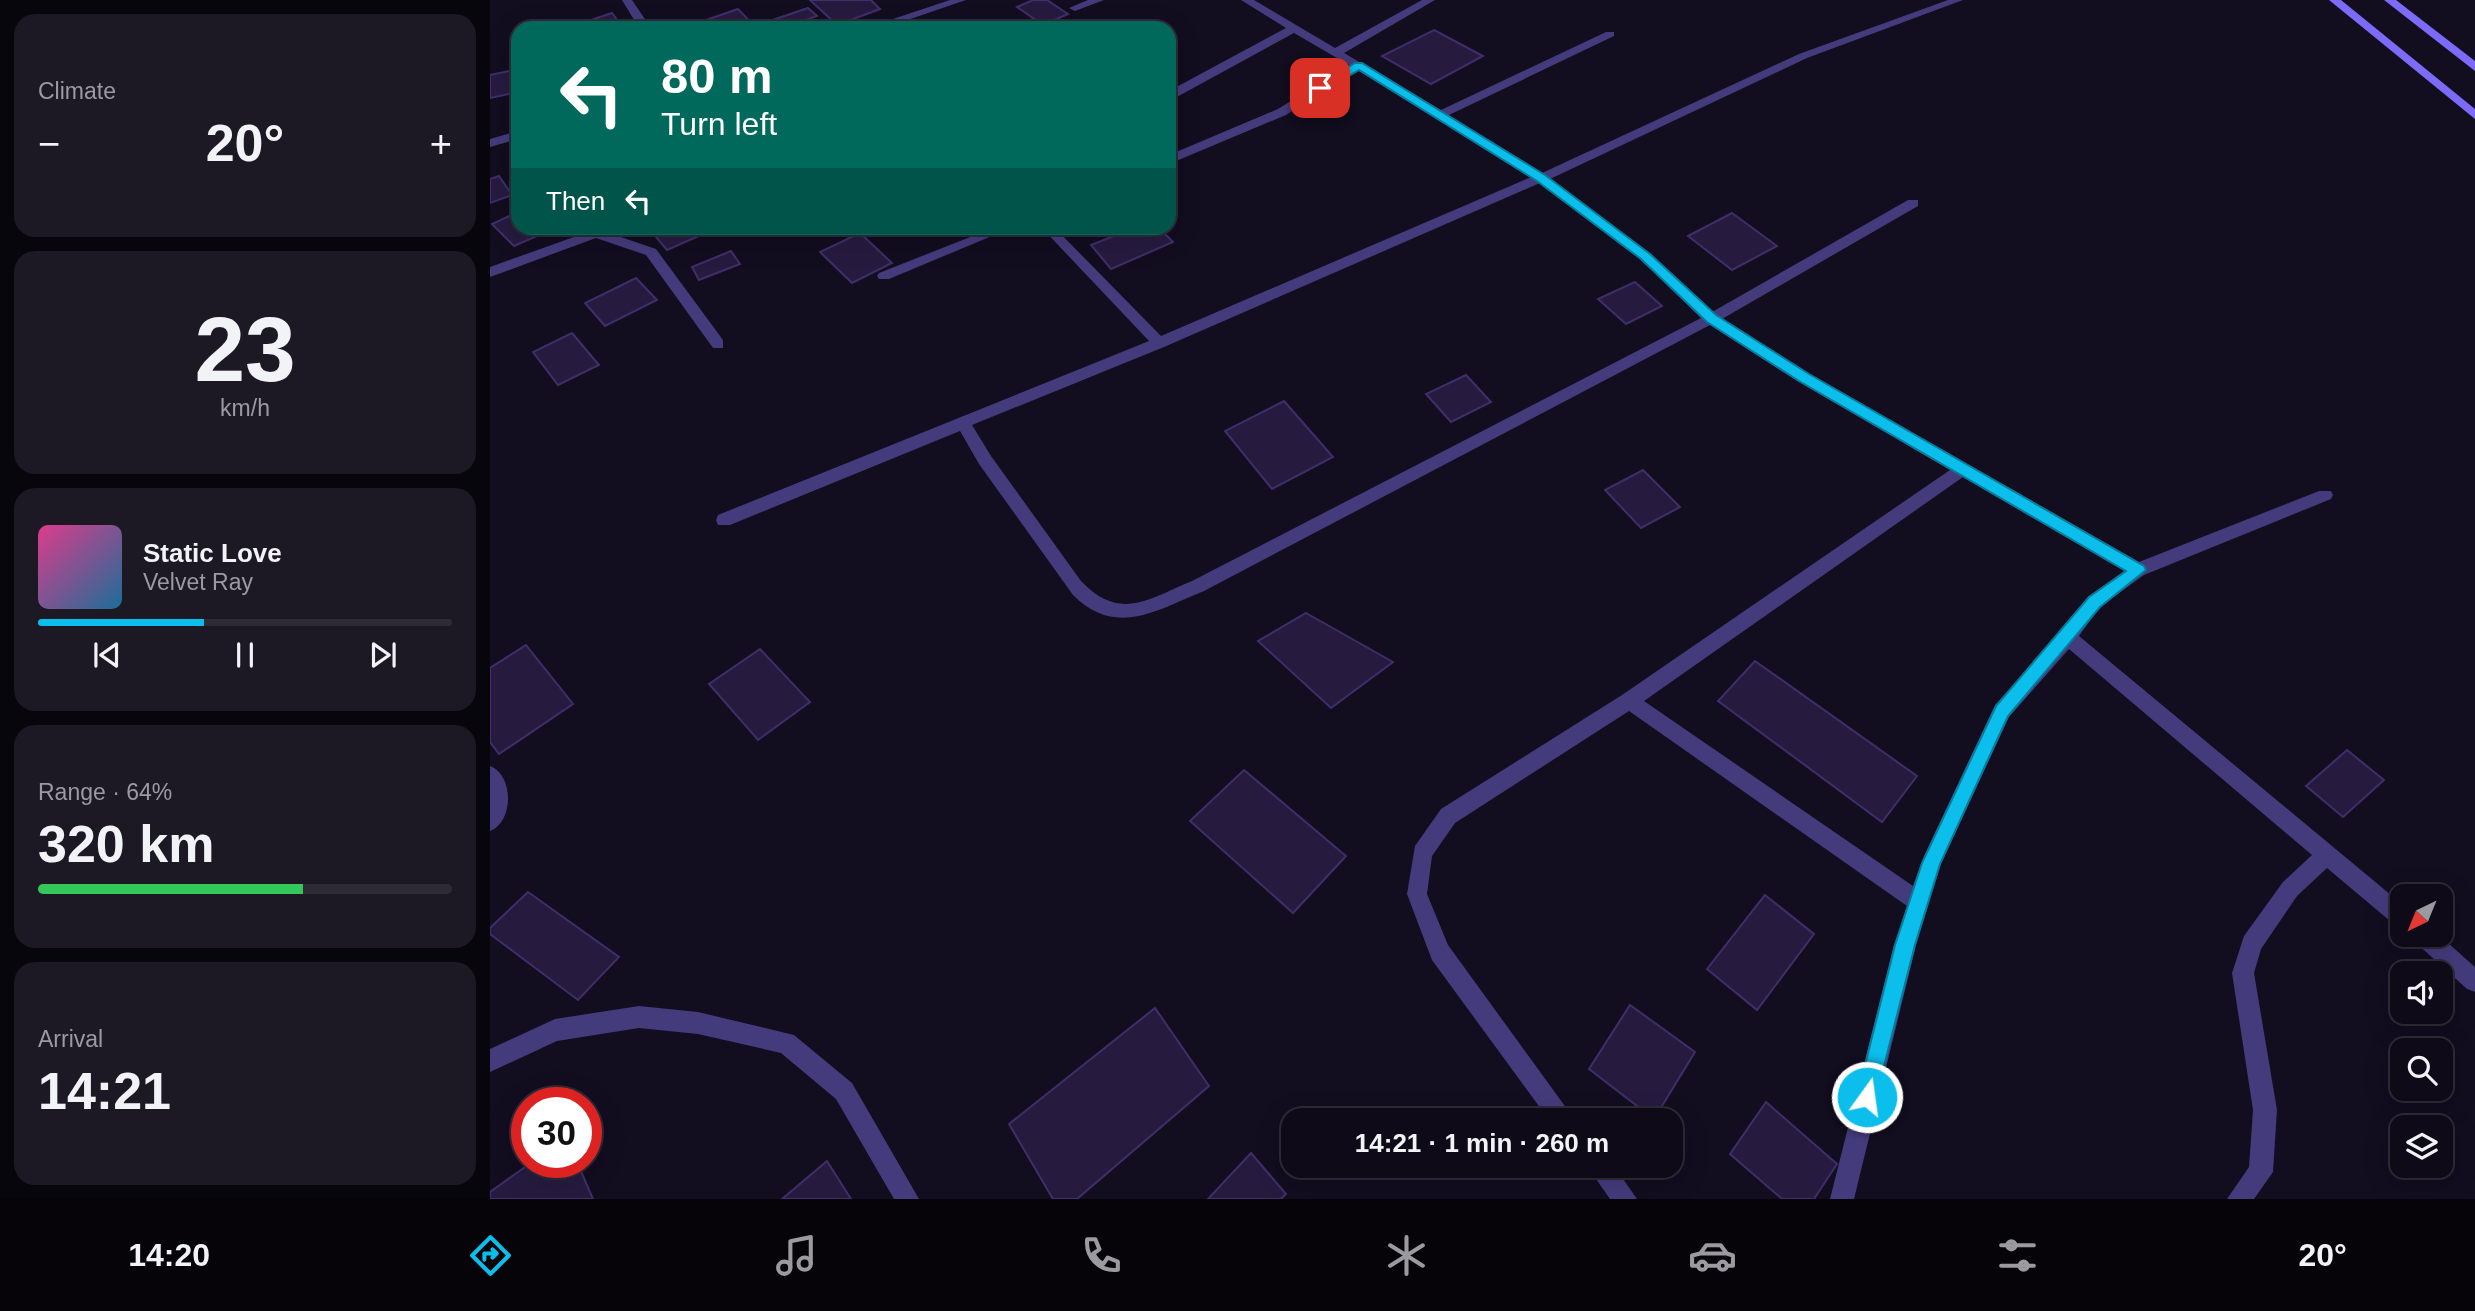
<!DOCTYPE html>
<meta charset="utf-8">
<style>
:root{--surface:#0e0a17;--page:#1c1824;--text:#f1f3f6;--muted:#9b9aa1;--line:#2e2b36;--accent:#0bbeeb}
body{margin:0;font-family:Helvetica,sans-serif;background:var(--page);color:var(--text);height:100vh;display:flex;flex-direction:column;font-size:26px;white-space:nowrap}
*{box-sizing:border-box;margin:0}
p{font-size:23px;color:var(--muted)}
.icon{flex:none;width:38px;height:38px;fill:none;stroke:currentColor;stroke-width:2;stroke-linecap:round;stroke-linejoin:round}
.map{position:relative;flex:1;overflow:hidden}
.side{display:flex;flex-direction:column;gap:14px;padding:14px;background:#08060d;width:490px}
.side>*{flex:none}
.hud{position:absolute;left:21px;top:21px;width:665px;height:214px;border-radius:21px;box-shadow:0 7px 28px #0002,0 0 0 2px var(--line);background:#00695c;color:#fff;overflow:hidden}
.needle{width:46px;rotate:223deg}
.buttons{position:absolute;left:1900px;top:884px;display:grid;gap:14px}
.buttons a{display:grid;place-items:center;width:63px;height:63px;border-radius:14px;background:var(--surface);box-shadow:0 7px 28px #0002,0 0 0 2px var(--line);font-size:35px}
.speed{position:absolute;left:21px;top:1087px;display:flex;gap:14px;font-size:35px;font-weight:700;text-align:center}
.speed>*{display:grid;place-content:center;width:91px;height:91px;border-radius:50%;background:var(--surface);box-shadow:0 7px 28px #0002,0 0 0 2px var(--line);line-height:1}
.speed .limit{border:10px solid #d22;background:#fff;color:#111}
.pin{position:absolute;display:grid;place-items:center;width:60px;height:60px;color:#fff;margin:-30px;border-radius:14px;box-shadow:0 4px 10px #0006}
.me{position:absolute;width:77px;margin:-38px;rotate:14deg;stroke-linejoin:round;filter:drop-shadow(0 0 5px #0008)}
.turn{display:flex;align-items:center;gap:24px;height:147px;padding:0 35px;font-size:32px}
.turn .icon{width:91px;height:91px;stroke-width:2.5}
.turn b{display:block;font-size:49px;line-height:60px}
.then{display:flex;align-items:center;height:66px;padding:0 35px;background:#0003;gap:14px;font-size:26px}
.big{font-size:52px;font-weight:700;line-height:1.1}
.side .tile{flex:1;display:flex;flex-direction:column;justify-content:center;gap:10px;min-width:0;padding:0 24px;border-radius:21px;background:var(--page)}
.side .dial{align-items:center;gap:0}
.dial b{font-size:91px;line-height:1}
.song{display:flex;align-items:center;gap:21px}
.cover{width:84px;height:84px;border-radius:10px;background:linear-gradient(135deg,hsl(330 70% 55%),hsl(200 70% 35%))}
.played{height:7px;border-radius:4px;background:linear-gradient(90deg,var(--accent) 40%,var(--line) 40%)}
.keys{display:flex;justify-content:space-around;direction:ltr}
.heat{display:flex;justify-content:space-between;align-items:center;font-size:38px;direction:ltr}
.charge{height:10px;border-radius:5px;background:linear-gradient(90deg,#34c759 64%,var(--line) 0)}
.trip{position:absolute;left:791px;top:1108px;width:402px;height:70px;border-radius:21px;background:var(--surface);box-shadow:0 7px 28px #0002,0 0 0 2px var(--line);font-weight:700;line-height:70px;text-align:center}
.tab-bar{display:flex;height:112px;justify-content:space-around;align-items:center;background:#060409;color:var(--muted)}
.tab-bar .icon{width:49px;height:49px}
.tab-bar .current{color:var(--accent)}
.tab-bar b{font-size:32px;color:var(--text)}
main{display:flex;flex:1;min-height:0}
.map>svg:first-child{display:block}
</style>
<main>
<section class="side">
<div class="tile"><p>Climate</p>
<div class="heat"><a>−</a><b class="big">20°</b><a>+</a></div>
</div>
<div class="tile dial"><b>23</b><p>km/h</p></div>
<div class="tile">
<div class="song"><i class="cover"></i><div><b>Static Love</b><p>Velvet Ray</p></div></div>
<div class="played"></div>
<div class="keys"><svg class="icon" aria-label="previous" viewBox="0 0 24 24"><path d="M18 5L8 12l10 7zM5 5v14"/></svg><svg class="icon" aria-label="pause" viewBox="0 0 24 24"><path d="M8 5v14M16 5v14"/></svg><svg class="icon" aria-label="next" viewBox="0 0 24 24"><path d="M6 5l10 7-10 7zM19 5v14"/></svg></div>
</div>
<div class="tile"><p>Range · 64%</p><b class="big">320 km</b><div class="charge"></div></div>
<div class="tile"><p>Arrival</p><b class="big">14:21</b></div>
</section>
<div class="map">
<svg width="1985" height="1199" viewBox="0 0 1985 1199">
<rect width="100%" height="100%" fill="#120d1f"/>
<g fill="#261b3f" stroke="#402e6a" stroke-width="2">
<path d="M 320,0 L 381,0 L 390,9 L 347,25 Z"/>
<path d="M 543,0 L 557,0 L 578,14 L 553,25 L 527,7 Z"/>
<path d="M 318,8 L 327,16 L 294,28 L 284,28 L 277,22 Z"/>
<path d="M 248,9 L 266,28 L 199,26 Z"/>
<path d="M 122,13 L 133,28 L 80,27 Z"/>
<path d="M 944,30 L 993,56 L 941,84 L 892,56 Z"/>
<path d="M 28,69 L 28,92 L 0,98 L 0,75 Z"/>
<path d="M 9,176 L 22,195 L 0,203 L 0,179 Z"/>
<path d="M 28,212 L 28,228 L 49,228 L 54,233 L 24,246 L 2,224 Z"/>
<path d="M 1242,213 L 1287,246 L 1242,270 L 1198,236 Z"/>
<path d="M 188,228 L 227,228 L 177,250 L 166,237 Z"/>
<path d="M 644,228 L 669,228 L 683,242 L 621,269 L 601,245 Z"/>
<path d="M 370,233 L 402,263 L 362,283 L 330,252 Z"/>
<path d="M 241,251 L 250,264 L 209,280 L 202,267 Z"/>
<path d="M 146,278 L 167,300 L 115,326 L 95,303 Z"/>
<path d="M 1145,282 L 1172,306 L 1136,324 L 1108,299 Z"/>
<path d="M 82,333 L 109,365 L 68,385 L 43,352 Z"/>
<path d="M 976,375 L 1001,402 L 961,422 L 936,394 Z"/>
<path d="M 794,401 L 843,457 L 782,489 L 735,431 Z"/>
<path d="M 1153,470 L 1190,507 L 1151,528 L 1115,490 Z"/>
<path d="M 816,613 L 903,662 L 841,708 L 768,641 Z"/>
<path d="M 36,645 L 83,704 L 9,754 L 0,742 L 0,668 Z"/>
<path d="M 270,649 L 320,702 L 268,740 L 219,684 Z"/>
<path d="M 1265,661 L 1427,776 L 1392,822 L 1228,701 Z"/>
<path d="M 1857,750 L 1894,780 L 1853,817 L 1816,786 Z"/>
<path d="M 754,770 L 856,856 L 803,913 L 700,821 Z"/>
<path d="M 38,892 L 129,957 L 88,1000 L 0,934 L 0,928 Z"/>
<path d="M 1275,895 L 1324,934 L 1267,1010 L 1217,969 Z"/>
<path d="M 1140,1005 L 1205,1052 L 1164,1119 L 1099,1069 Z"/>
<path d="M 665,1008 L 719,1086 L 587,1199 L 563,1199 L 519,1124 Z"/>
<path d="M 1276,1102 L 1347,1164 L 1324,1199 L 1292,1199 L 1240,1154 Z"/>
<path d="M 761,1153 L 796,1194 L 791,1199 L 718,1199 Z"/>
<path d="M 337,1161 L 361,1199 L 292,1199 Z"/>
<path d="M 42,1162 L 87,1162 L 103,1199 L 0,1199 L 0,1192 Z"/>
</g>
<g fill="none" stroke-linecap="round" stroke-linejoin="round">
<g fill="#443b7c" fill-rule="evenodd">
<path d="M 132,0 L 142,0 L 161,28 L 149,28 Z"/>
<path d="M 460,0 L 476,0 L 394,28 L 376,28 Z"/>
<path d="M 598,0 L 614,0 L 585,11 L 579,8 Z"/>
<path d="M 751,0 L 764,0 L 845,48 L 932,0 L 945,0 L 854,53 L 951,110 L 1116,32 L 1124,32 L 1124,36 L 959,115 L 1052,173 L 1309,54 L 1458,0 L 1473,0 L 1317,58 L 1060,179 L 1161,254 L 1222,312 L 1418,200 L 1428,200 L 1428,206 L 1232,319 L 1319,374 L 1649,562 L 1829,491 L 1841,491 L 1843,495 L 1841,499 L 1654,575 L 1610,607 L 1589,636 L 1913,905 L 1913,929 L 1906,926 L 1837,868 L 1807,896 L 1771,949 L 1764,973 L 1787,1110 L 1783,1172 L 1764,1199 L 1737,1199 L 1759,1167 L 1763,1110 L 1742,973 L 1754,936 L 1793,882 L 1822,855 L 1579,649 L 1519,717 L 1451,864 L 1426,945 L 1364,1199 L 1340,1199 L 1404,945 L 1417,906 L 1139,711 L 965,823 L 942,856 L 937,894 L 958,945 L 1085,1120 L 1059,1120 L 942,960 L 917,894 L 925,846 L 951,809 L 1132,695 L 1460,470 L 1309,382 L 1220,325 L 714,591 C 667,610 626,638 583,595 L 489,464 L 470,431 L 240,525 L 228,525 L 226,520 L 228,515 L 659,341 L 552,228 L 565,228 L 671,336 L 1041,177 L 867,70 L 796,115 L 679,164 L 679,155 L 788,109 L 859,65 L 804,33 L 685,98 L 679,98 L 679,91 L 796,28 ZM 1050,183 L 1151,260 L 1211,318 L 702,581 C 658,599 630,622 591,581 L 501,456 L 482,425 L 674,347 ZM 1473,477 L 1634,571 L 1598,597 L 1572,632 L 1505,705 L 1434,856 L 1423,886 L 1154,701 Z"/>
<path d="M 28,131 L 28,139 L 0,147 L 0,139 Z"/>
<path d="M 109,228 L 120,228 L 119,233 L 166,249 L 233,340 L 233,348 L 223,348 L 156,255 L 106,238 L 0,277 L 0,267 Z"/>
<path d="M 503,228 L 521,228 L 399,279 L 389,279 L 387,276 L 389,273 Z"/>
<path d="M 0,766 C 24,775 24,822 0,831 Z"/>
<path d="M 1921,934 L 1948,934 L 1985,967 L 1985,992 L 1977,989 L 1924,941 Z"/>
<path d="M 149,1006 L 208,1012 L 304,1035 L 362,1083 L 429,1199 L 404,1199 L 346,1099 L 291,1053 L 208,1034 L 149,1028 L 67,1041 L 0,1072 L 0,1049 L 65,1019 Z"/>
<path d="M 1097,1166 L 1124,1166 L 1147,1199 L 1120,1199 Z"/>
</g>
<g fill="#7c6af8" fill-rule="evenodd">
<path d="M 1839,0 L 1851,0 L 1985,109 L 1985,119 Z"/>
<path d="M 1894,0 L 1906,0 L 1985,61 L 1985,71 Z"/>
</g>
</g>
<path fill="#0bbeeb" stroke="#077c99" stroke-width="2" d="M 865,63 L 872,63 L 1055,175 L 1160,254 L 1226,315 L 1319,374 L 1654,566 L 1656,570 L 1610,607 L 1518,716 L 1450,864 L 1425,945 L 1384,1105 L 1377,1108 L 1370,1105 L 1367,1097 L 1405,945 L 1432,863 L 1506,706 L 1599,597 L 1636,571 L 1309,381 L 1217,322 L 1151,259 L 1047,181 L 869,70 L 834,91 L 825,88 Z"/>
</svg>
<div class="buttons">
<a><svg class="needle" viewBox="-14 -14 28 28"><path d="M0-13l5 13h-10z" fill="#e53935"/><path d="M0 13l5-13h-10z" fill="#9b9aa1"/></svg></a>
<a><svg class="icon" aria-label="sound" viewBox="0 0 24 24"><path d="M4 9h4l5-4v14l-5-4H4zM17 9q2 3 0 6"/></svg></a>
<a><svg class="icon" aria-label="search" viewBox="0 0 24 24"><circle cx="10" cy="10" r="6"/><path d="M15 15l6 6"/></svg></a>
<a><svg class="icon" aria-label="layers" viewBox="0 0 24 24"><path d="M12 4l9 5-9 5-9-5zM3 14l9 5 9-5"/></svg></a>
</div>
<div class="speed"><div class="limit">30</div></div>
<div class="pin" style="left:830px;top:88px;background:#d93025"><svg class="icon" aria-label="arrive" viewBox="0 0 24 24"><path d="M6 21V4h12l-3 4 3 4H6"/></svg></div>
<svg class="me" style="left:1377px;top:1097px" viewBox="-20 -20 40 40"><circle r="17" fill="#0bbeeb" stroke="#fff" stroke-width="3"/><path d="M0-11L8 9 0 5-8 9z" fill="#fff"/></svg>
<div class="trip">14:21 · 1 min · 260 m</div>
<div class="hud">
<div class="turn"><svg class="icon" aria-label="left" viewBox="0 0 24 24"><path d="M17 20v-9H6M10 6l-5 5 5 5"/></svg><div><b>80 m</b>Turn left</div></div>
<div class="then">Then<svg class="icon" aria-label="left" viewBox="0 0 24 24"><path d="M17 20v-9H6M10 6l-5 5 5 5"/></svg></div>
</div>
</div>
</main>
<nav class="tab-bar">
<b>14:20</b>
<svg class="icon current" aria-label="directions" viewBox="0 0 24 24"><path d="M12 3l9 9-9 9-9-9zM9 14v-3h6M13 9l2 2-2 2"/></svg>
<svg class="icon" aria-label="music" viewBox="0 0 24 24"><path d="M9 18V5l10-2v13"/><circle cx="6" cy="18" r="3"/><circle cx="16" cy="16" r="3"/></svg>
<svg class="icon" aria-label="phone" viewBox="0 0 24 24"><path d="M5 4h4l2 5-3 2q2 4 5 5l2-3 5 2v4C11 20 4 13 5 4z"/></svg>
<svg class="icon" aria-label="climate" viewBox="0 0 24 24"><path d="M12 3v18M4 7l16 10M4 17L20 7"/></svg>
<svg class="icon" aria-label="car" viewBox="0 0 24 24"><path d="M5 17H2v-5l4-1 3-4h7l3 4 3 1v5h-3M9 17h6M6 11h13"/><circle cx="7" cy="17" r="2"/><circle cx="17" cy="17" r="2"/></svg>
<svg class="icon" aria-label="filters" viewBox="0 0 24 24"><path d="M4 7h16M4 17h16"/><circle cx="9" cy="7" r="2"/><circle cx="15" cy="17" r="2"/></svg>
<b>20°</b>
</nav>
